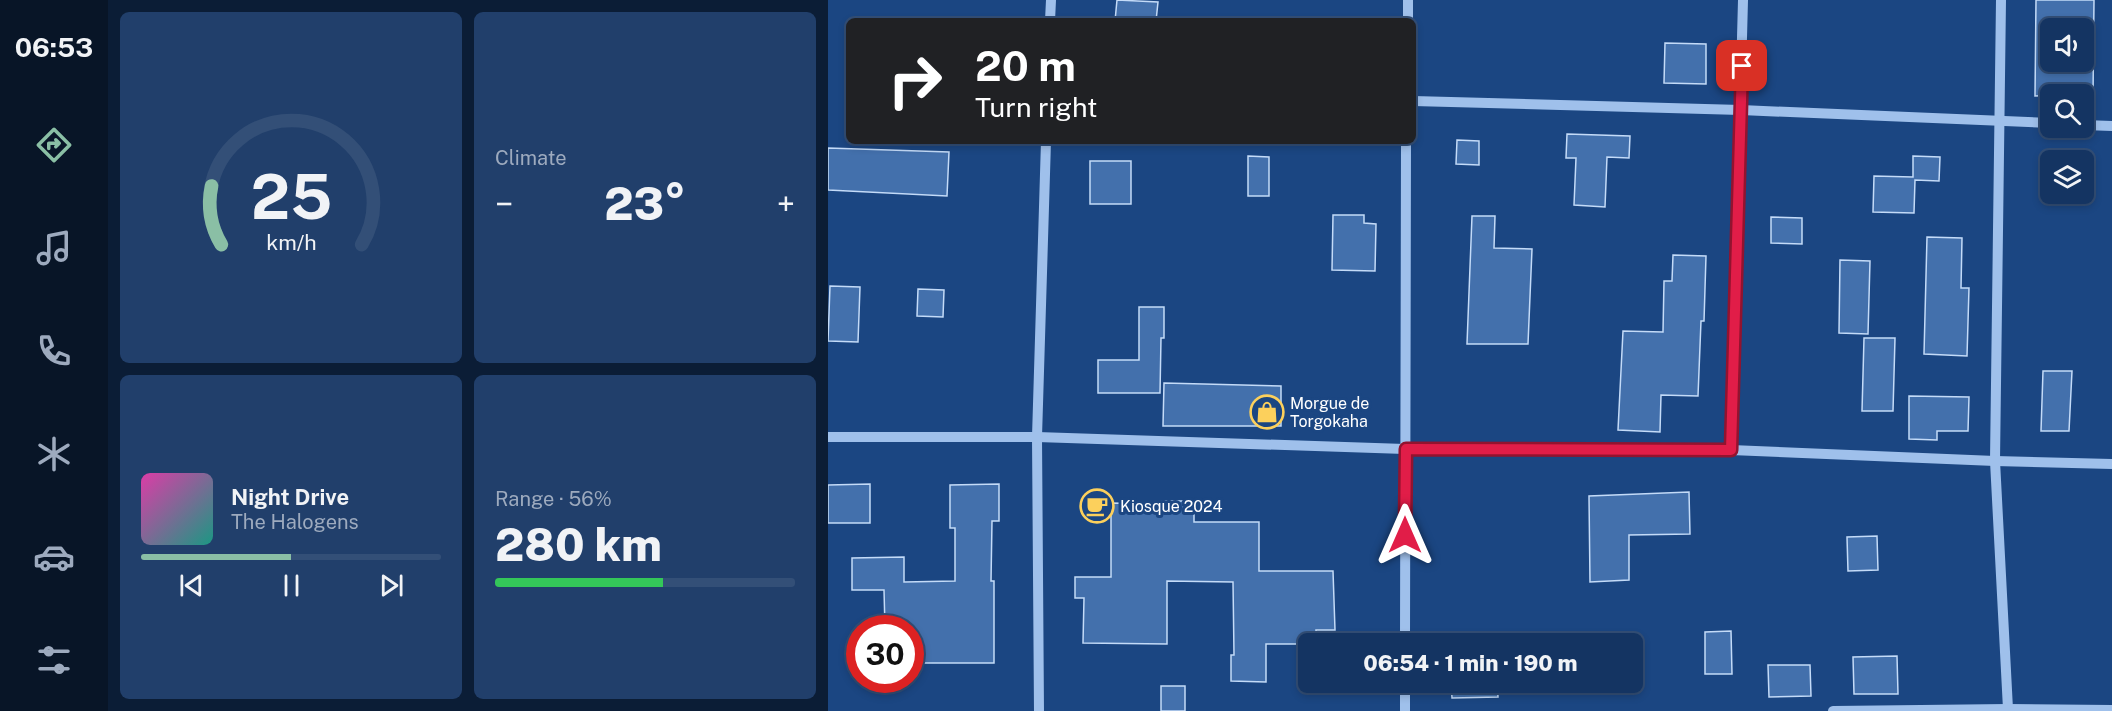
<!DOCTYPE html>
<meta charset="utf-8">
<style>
:root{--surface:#143462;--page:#213f6b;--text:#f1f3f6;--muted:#9daabe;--line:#334f77;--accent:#8abfa5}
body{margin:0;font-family:"Public Sans",sans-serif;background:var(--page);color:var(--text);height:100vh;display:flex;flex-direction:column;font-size:22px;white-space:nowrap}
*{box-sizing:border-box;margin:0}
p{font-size:20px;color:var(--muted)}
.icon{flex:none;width:33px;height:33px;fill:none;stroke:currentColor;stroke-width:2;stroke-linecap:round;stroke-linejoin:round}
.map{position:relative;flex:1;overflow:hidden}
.details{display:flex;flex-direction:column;gap:12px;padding:12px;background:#0b1d36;width:720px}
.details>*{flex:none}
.banner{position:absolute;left:18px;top:18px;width:570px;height:126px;border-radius:9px;box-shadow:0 3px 9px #0003,0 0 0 2px var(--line);background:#202124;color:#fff;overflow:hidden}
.tools{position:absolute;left:1212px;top:18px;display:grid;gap:12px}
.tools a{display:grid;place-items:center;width:54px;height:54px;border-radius:9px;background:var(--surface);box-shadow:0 3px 9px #0003,0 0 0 2px var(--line);font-size:30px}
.speed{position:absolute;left:18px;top:615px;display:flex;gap:12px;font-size:30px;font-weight:700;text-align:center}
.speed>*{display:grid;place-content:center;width:78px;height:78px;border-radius:50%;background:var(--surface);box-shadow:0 3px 9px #0003,0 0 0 2px var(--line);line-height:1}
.speed .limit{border:9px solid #d22;background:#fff;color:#111}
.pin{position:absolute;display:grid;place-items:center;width:51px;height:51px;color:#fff;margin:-26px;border-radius:12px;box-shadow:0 3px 9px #0006}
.me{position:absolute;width:66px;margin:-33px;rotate:0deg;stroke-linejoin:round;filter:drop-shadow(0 0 4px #0008)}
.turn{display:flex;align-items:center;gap:21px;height:126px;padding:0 30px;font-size:27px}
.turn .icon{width:78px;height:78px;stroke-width:2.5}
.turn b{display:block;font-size:42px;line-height:51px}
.big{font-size:45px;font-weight:800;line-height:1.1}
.details .card{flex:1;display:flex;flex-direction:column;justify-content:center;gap:9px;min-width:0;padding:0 21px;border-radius:9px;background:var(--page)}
.details .dial{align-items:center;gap:0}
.dial svg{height:156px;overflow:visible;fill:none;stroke:var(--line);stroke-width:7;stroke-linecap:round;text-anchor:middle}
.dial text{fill:var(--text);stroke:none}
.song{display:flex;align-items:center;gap:18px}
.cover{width:72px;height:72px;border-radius:9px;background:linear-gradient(135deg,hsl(320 70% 55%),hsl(170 70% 35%))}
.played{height:6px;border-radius:3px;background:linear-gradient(90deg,var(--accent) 50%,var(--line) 50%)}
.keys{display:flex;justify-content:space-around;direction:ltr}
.heat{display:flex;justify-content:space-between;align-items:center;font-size:33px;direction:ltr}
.charge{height:9px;border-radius:4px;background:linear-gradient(90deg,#34c759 56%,var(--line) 0)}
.details .tiles{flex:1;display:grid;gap:12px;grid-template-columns:repeat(2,1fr)}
.trip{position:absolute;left:470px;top:633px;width:345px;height:60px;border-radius:9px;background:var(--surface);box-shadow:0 3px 9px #0003,0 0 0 2px var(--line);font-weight:800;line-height:60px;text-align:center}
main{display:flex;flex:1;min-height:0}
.tabs{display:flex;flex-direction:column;width:108px;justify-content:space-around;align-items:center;background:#081527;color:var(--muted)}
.tabs .icon{width:42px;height:42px}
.tabs .active{color:var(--accent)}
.tabs b{font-size:27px;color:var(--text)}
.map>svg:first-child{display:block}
</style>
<main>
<nav class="tabs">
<b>06:53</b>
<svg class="icon active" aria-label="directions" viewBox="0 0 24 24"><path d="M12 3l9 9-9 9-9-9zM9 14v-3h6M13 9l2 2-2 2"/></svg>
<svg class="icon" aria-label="music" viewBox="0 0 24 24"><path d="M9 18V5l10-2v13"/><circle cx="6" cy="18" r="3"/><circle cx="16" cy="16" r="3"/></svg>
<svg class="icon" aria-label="phone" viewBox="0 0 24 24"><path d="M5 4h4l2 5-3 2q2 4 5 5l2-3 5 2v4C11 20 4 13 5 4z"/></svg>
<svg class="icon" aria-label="climate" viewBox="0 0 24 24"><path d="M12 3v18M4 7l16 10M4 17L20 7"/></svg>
<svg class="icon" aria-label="car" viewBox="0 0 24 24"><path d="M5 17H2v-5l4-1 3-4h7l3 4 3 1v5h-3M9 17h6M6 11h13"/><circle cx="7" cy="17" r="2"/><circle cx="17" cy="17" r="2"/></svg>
<svg class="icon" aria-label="filters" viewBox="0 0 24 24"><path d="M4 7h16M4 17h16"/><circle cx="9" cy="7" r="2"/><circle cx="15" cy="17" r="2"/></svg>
</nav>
<section class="details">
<div class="tiles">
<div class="card dial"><svg viewBox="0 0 100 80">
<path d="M14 69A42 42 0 1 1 86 69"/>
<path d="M14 69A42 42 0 0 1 9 39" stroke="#8abfa5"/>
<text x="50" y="56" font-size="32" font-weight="700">25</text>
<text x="50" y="72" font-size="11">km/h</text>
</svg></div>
<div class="card"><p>Climate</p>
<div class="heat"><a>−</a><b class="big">23°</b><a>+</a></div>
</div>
<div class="card">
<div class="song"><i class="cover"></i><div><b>Night Drive</b><p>The Halogens</p></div></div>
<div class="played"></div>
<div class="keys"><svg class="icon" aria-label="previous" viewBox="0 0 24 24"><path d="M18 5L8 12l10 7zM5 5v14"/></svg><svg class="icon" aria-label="pause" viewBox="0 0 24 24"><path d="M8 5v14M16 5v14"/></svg><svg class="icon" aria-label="next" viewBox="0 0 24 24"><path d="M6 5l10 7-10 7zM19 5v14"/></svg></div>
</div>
<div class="card"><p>Range · 56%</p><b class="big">280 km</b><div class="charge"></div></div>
</div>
</section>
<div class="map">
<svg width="1284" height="711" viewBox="0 0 1284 711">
<rect width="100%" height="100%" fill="#1b4682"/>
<g fill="#4370ac" stroke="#c4dbf8" stroke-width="1.5" fill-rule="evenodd">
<path d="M 289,0 L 330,2 L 328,21 L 287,21 Z"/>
<path d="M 1208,0 L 1266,0 L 1265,97 L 1256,97 L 1256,94 L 1207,96 ZM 1222,28 L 1256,28 L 1256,62 L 1222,62 Z"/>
<path d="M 837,43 L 878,44 L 878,84 L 836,83 Z"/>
<path d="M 739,134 L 802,136 L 801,158 L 779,157 L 777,207 L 746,205 L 748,158 L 738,158 Z"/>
<path d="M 629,140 L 651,141 L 651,165 L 628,164 Z"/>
<path d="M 0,148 L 121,152 L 119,196 L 0,190 Z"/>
<path d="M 420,156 L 441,157 L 441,196 L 420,196 Z"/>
<path d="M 1085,156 L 1112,157 L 1111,181 L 1087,180 L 1086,213 L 1045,212 L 1046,176 L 1085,177 Z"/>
<rect x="262" y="161" width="41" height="43"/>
<path d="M 505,215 L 536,215 L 536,223 L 548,224 L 547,271 L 504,270 Z"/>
<path d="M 644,216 L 667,216 L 666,248 L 704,249 L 700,344 L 639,344 Z"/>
<path d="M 943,217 L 974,218 L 974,244 L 943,243 Z"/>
<path d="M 1099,237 L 1134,238 L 1133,288 L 1141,288 L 1139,356 L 1096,354 Z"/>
<path d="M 845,255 L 878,256 L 876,321 L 873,321 L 870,396 L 833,395 L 832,432 L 790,430 L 795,331 L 835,332 L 836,281 L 844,281 Z"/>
<path d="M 1012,260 L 1042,261 L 1040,334 L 1011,333 Z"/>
<path d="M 2,286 L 32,287 L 30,342 L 0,341 Z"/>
<path d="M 90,289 L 116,290 L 115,317 L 89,316 Z"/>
<path d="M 311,307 L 336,307 L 336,338 L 333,338 L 332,393 L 270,393 L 270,360 L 311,360 Z"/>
<path d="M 1036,338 L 1067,338 L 1065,411 L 1034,411 Z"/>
<path d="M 1215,371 L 1244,371 L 1241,431 L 1213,431 Z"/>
<path d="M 336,383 L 453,386 L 453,426 L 335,426 Z"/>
<path d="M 1081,396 L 1141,397 L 1140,431 L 1109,431 L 1109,440 L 1081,439 Z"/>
<path d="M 42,484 L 42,523 L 0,523 L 0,485 Z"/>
<path d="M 171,484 L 171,521 L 164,521 L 163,581 L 166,581 L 166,663 L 82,663 L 82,628 L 57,628 L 56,590 L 24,590 L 24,558 L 76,557 L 76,582 L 127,581 L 127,528 L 122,528 L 122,485 Z"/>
<path d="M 861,492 L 862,534 L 801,535 L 801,580 L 762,582 L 761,496 Z"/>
<path d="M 333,501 L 366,501 L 366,522 L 431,522 L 431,571 L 505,571 L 507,630 L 488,630 L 488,644 L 438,644 L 438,682 L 403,681 L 403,655 L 406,655 L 405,582 L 339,581 L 339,644 L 255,643 L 256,598 L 247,598 L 247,577 L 283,577 L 283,503 L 333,504 Z"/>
<path d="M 1049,536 L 1050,570 L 1020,571 L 1019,537 Z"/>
<path d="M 903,631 L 904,674 L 877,674 L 877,632 Z"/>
<path d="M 1069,656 L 1070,694 L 1026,694 L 1025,657 Z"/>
<path d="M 940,665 L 982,665 L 983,696 L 941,697 Z"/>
<path d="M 623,682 L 669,682 L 670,697 L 624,698 Z"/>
<rect x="333" y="686" width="24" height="25"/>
</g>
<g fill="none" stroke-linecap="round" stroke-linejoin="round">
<g stroke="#9fc0eb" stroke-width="10">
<path d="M 1173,0 L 1167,461 L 1180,709"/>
<path d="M 222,21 L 223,0"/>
<path d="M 580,21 L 580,0"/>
<path d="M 585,101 L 913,110 L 1222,123"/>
<path d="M 1256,125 L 1284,126"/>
<path d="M 0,437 L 209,437 L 577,449 L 903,450 L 1167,461 L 1284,464"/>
<path d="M 903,450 L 915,0"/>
<path d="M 577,644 L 578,141"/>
<path d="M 211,711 L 209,437 L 218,141"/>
<path d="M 577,711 L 577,682"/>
<path d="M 1005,711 L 1180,709 L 1284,710"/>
</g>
</g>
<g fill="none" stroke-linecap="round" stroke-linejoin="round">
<defs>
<path id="route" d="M 577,535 L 578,449 L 903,450 L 914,66"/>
</defs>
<use href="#route" stroke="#92132f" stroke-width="15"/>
<use href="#route" stroke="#e11d48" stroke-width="10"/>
</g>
<defs>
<symbol id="shop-ring" viewBox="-11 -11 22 22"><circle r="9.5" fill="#1b4682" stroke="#fcd05c" stroke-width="1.5"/><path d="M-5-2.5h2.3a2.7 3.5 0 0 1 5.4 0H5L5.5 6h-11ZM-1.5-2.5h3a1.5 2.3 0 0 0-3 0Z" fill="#fcd05c"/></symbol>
<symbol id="cafe-ring" viewBox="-11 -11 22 22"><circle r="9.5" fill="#1b4682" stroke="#fcd05c" stroke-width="1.5"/><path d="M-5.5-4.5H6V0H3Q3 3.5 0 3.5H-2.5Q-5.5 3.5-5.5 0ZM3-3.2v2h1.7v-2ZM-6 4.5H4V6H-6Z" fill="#fcd05c"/></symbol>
</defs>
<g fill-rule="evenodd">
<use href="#shop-ring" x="420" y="393" width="38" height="38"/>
<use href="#cafe-ring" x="250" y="487" width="38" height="38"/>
</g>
<g text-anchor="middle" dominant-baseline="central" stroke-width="6" stroke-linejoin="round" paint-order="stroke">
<g font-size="16" fill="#fff" stroke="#1b4682" text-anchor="start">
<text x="462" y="403">Morgue de<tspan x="462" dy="18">Torgokaha</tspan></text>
<text x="292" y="506">Kiosque 2024</text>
</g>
</g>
</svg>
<div class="tools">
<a><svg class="icon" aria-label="sound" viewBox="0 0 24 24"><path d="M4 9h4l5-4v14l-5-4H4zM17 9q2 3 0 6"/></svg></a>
<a><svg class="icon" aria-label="search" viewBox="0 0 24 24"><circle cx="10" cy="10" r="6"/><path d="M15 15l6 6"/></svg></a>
<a><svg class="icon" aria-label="layers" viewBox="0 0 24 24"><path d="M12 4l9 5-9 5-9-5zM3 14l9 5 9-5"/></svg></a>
</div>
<div class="speed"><div class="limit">30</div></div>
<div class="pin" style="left:914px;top:66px;background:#d93025"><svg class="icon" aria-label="arrive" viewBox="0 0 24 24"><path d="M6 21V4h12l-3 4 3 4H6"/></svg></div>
<svg class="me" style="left:577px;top:535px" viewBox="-20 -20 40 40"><path d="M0-17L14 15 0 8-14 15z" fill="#e11d48" stroke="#fff" stroke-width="4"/></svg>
<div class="trip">06:54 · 1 min · 190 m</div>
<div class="banner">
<div class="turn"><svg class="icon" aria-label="right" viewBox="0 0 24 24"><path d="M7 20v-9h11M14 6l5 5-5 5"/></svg><div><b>20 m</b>Turn right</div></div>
</div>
</div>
</main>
